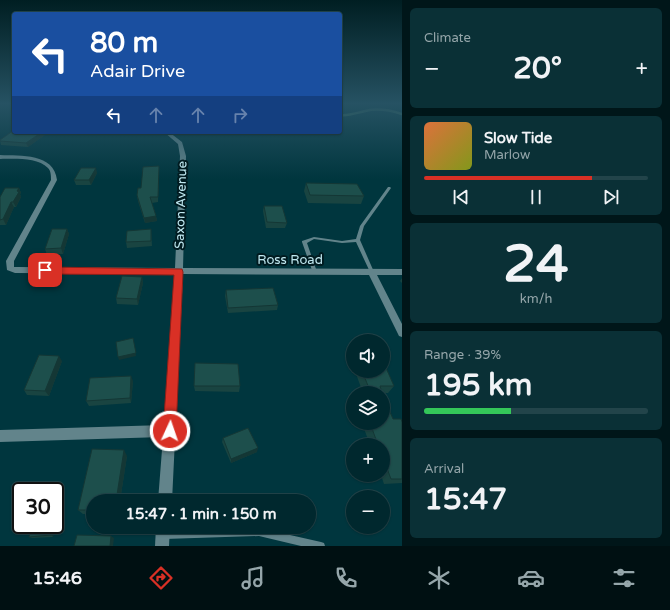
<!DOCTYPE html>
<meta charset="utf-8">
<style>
:root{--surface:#00282e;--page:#0a3036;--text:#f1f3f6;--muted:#95a6aa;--line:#22444a;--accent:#d93025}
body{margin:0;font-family:"Varela Round",sans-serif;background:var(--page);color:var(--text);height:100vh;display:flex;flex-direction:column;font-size:15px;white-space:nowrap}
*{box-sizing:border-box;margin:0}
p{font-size:13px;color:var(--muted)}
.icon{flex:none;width:22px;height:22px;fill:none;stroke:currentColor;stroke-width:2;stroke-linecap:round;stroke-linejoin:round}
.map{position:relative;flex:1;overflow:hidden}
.details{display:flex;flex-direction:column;gap:8px;padding:8px;background:#001619;width:268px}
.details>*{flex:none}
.hud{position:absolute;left:12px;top:12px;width:330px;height:122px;border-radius:4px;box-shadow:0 1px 3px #0004,0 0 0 1px var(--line);background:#1a4fa0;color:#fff;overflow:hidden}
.buttons{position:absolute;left:346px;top:334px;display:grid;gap:8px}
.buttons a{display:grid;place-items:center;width:44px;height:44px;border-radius:50%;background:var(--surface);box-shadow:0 1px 3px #0004,0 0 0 1px var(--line);font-size:20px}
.speed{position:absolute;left:12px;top:482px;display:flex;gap:8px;font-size:20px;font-weight:700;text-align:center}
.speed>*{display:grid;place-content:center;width:52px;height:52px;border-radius:50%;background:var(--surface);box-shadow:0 1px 3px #0004,0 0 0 1px var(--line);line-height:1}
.speed .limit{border:2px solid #111;border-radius:6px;background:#fff;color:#111}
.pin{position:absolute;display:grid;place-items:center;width:34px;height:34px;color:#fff;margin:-17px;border-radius:8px;box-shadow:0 2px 6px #0006}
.me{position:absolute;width:44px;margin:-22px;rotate:3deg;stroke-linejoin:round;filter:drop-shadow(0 0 3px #0008)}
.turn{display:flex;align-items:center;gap:14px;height:84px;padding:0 12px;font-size:18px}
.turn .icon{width:52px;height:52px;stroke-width:2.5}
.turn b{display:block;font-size:28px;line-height:34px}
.lanes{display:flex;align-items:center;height:38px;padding:0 12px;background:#0003;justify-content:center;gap:20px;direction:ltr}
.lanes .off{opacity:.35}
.big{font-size:30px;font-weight:700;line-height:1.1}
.details .card{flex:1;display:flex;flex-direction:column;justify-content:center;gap:6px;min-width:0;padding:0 14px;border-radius:6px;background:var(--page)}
.details .dial{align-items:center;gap:0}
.dial b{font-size:52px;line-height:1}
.song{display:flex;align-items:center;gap:12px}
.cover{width:48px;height:48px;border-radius:6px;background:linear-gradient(135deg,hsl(20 70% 55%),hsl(70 70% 35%))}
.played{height:4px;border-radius:2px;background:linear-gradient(90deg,var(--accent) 75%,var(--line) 75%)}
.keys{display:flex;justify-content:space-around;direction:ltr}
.heat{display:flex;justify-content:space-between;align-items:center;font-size:22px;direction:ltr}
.charge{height:6px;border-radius:3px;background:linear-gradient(90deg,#34c759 39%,var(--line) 0)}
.trip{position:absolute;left:86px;top:494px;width:230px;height:40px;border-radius:20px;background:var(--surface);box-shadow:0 1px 3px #0004,0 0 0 1px var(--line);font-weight:700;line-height:40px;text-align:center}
.dock{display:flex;height:64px;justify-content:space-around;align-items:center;background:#001012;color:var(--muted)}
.dock .icon{width:28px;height:28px}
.dock .current{color:var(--accent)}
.dock b{font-size:18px;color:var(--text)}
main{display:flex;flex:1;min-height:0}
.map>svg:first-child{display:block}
</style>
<main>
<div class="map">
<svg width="402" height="546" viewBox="0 0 402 546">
<rect width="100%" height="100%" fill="#00363e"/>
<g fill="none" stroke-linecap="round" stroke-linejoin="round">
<path stroke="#497d64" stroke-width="2.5" d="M 340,115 C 349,116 356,113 365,111 C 377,108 390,110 402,114"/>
<g fill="#62848b" fill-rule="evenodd">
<path d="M 388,187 L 390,187 L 391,188 L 364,226 L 360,240 L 374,272 L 374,273 L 370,273 L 370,272 L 356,242 L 342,243 L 314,239 L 307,243 L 317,272 L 317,273 L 313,273 L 302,242 L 302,241 L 314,237 L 342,241 L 356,239 L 360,226 Z"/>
<path d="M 259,528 L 321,542 L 324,543 L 325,546 L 301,546 L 259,536 L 164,539 L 161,538 L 160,535 L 161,532 L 164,531 Z"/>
</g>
<g fill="#62848b" fill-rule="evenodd">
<path d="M 164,132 L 169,132 L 182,142 L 186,156 L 183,268 L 402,269 L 402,275 L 377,275 L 402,324 L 402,337 L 399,336 L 369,275 L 183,274 L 172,501 L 158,501 L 163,437 L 0,442 L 0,430 L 164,425 L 175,274 L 15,273 L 7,270 L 6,261 L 51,180 C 51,176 51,171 48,168 C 37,157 14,159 0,159 L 0,155 C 21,156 54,153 57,180 L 14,261 L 14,267 L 175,268 L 180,156 L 178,144 Z"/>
<path d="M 156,527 L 170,527 L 169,546 L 155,546 Z"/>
</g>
</g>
<g fill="#194441">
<path d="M 14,132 L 49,132 L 28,147 L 1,145 L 0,140 Z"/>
<path d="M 159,166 L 159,171 L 158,202 L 152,203 L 156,216 L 157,221 L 145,223 L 138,201 L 137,195 L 141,188 Z"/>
<path d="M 97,173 L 91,185 L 76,185 L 74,180 Z"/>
<path d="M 306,183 L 364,196 L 361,204 L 308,203 L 304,191 Z"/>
<path d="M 19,188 L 21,193 L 20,194 L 21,197 L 16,207 L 14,207 L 6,225 L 0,225 L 0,197 Z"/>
<path d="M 264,206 L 287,223 L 285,228 L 266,228 L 263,211 Z"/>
<path d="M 67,229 L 69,234 L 63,254 L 47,255 L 45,249 Z"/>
<path d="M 151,229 L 152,246 L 127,248 L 126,242 Z"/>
<path d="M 142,277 L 143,283 L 138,305 L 117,304 L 116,298 Z"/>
<path d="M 402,278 L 402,283 L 400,281 Z"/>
<path d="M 226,290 L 278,305 L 277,310 L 228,313 L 225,296 Z"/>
<path d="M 62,361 L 49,396 L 27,395 L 24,390 Z"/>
<path d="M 355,371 L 383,371 L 394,386 L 388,393 L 363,393 Z"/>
<path d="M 133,381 L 131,403 L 89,406 L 86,401 Z"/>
<path d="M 194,386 L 240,386 L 239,392 L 195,391 Z"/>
<path d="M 393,419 L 402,422 L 402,483 L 384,484 L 381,475 L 383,475 L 383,445 L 370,445 L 362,423 L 383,423 Z"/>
<path d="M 223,438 L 257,452 L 231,463 L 222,442 Z"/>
<path d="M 127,456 L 120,501 L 93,501 L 93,514 L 83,514 L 78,510 Z"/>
<path d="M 58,513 L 53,537 L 32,538 L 29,537 Z"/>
</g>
<g fill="#143735">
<path d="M 42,132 L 49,132 L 28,147 L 26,143 Z"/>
<path d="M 96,168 L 97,173 L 91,185 L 89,180 Z"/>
<path d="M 19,188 L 21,193 L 20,194 L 21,197 L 16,207 L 13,202 L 17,191 Z"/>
<path d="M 11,202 L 14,207 L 6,225 L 3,219 Z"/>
<path d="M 156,216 L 157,221 L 145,223 L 144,218 Z"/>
<path d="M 67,229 L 69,234 L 63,254 L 61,248 Z"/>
<path d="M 142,277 L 143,283 L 138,305 L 137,299 Z"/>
<path d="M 133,338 L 136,356 L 119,360 L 118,357 Z"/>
<path d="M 59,356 L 62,361 L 49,396 L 45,391 Z"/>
<path d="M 131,376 L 133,381 L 131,403 L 130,398 Z"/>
<path d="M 258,448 L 257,452 L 231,463 L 231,459 Z"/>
<path d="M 124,450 L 127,456 L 120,501 L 116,501 Z"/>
<path d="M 56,511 L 58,513 L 53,537 L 51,535 L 53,525 L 55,525 Z"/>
<path d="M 111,536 L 114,538 L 113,546 L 110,546 Z"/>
</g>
<g fill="#1d4f4c" stroke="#143735">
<path d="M 14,130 L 14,132 L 42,132 L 26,143 L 0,141 L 0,140 Z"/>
<path d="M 159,166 L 158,197 L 150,197 L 156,216 L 144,218 L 137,195 L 138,188 L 141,188 L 143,167 Z"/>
<path d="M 81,168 L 96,168 L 89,180 L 74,180 Z"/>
<path d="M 306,183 L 357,184 L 364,196 L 310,195 Z"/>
<path d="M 5,188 L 19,188 L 17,191 L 19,192 L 13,202 L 11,202 L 3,219 L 0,220 L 0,197 Z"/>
<path d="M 264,206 L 282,206 L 287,223 L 267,222 Z"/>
<path d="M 52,229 L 67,229 L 61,248 L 45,249 Z"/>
<path d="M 151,229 L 151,241 L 126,242 L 127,231 Z"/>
<path d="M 122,276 L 142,277 L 137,299 L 116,298 Z"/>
<path d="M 273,288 L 278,305 L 228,308 L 226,290 Z"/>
<path d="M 133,338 L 136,353 L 118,357 L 116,342 Z"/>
<path d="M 39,355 L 59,356 L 45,391 L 24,390 Z"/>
<path d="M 383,361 L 394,386 L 380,386 L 382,393 L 371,393 L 362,371 L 383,371 Z"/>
<path d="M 195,363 L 238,364 L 240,386 L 194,386 Z"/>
<path d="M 131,376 L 130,398 L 86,401 L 90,378 Z"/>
<path d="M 383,395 L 393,419 L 401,419 L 402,422 L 402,479 L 391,479 L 383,458 L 383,445 L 378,445 L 370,423 L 383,423 Z"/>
<path d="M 248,428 L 258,448 L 231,459 L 223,438 Z"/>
<path d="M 92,449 L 124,450 L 116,501 L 93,501 L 93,510 L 78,510 Z"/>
<path d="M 32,525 L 53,525 L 51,535 L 29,537 Z"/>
<path d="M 77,535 L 111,536 L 110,546 L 74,546 Z"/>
</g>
<linearGradient id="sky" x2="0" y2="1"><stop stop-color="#001e22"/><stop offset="0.58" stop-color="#265263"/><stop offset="1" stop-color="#265263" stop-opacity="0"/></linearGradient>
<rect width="402" height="179" fill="url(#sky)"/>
<path fill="#d93025" stroke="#8d1f18" d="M 45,267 L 182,269 L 183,272 L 176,431 L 174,436 L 170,438 L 165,436 L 163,431 L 174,275 L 45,274 L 40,270 Z"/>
<g text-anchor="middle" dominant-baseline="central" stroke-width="4" stroke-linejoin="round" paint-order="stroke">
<g font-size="13" fill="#bfe8f0" stroke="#001b20">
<text transform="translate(181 205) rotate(-88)">Saxon Avenue</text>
<text x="290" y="260">Ross Road</text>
</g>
</g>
</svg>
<div class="buttons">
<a><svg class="icon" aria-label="sound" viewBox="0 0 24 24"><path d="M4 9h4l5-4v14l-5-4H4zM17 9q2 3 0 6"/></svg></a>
<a><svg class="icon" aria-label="layers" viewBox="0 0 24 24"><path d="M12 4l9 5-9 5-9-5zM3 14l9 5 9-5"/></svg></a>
<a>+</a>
<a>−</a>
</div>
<div class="speed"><div class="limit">30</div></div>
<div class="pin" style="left:45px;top:270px;background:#d93025"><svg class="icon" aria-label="arrive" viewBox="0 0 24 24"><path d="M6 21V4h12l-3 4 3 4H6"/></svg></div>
<svg class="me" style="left:170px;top:431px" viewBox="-20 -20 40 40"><circle r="17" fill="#d93025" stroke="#fff" stroke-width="3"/><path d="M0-11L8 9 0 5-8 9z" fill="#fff"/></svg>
<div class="trip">15:47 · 1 min · 150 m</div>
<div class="hud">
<div class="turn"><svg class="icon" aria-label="left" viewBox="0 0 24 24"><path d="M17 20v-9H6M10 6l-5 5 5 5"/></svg><div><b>80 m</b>Adair Drive</div></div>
<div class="lanes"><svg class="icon" aria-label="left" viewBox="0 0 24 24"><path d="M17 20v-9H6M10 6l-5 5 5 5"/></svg><svg class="icon off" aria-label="ahead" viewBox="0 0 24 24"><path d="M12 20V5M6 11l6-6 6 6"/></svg><svg class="icon off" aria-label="ahead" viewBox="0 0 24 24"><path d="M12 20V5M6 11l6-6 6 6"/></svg><svg class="icon off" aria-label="right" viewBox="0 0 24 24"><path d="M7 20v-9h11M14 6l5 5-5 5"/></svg></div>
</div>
</div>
<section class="details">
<div class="card"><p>Climate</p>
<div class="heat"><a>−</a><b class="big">20°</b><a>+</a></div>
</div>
<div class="card">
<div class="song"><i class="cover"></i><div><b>Slow Tide</b><p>Marlow</p></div></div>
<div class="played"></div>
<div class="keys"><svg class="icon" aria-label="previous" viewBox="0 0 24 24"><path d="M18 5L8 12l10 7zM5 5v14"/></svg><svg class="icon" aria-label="pause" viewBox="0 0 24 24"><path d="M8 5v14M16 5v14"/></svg><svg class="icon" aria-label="next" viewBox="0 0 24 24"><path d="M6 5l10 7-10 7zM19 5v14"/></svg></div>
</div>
<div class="card dial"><b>24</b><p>km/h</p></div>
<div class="card"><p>Range · 39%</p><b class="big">195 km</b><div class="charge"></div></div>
<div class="card"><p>Arrival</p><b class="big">15:47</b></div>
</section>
</main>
<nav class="dock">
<b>15:46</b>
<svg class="icon current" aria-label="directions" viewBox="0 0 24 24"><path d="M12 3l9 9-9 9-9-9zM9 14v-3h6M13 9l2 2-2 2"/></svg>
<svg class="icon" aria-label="music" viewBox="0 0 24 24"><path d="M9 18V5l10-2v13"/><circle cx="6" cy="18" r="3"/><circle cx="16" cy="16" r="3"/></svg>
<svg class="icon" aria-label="phone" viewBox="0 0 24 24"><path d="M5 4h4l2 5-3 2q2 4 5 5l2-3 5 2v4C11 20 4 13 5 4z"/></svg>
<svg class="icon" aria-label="climate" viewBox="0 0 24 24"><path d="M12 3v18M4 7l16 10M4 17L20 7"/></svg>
<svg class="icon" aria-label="car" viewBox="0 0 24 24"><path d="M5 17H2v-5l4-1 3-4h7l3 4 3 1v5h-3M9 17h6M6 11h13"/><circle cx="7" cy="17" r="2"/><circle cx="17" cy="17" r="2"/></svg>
<svg class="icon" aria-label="filters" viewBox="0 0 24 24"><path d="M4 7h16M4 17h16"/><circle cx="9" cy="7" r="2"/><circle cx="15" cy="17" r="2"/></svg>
</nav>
